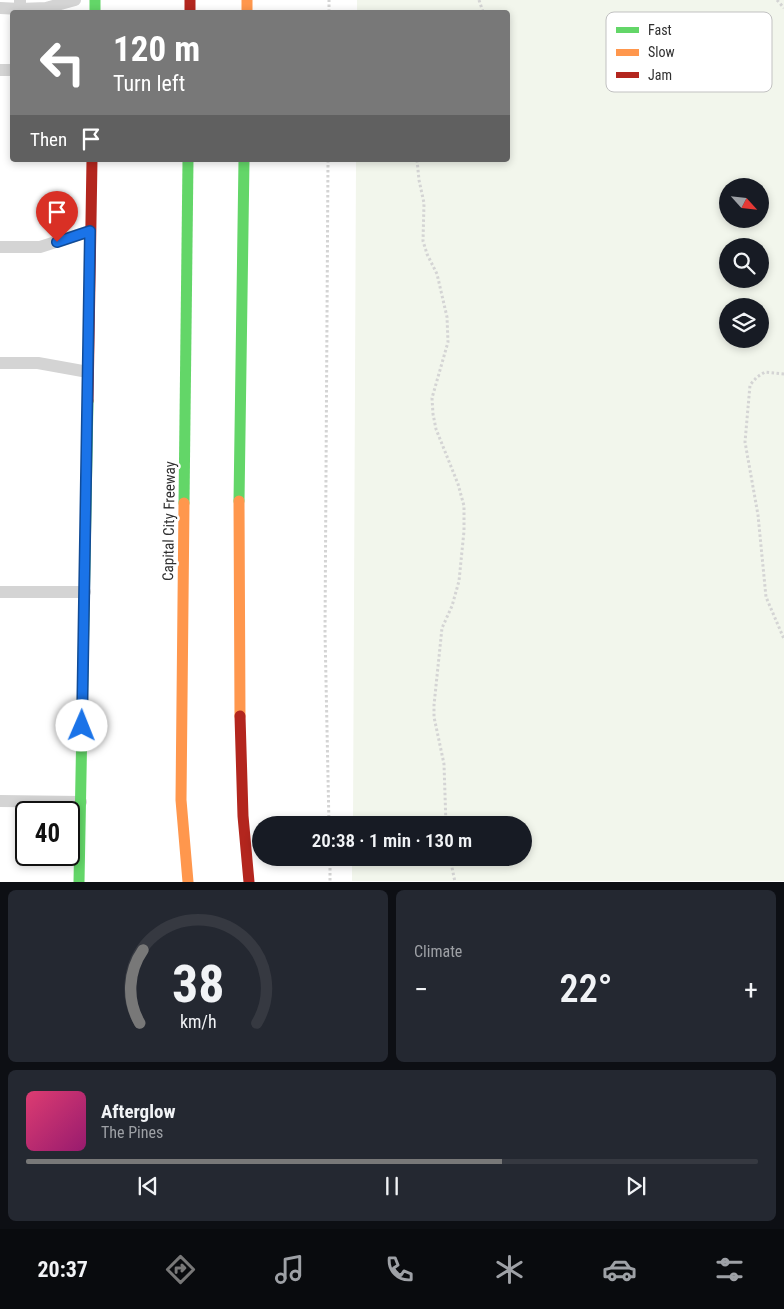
<!DOCTYPE html>
<meta charset="utf-8">
<style>
:root{--surface:#171b24;--page:#242831;--text:#f1f3f6;--muted:#9ea1a6;--line:#363941;--accent:#787878}
body{margin:0;font-family:"Roboto Condensed",sans-serif;background:var(--page);color:var(--text);height:100vh;display:flex;flex-direction:column;font-size:19px;white-space:nowrap}
*{box-sizing:border-box;margin:0}
p{font-size:16px;color:var(--muted)}
.icon{flex:none;width:28px;height:28px;fill:none;stroke:currentColor;stroke-width:2;stroke-linecap:round;stroke-linejoin:round}
.map{position:relative;height:882px;overflow:hidden}
.details{display:flex;flex-direction:column;gap:8px;padding:8px;background:#0d0f14;flex:1}
.details>*{flex:none}
.banner{position:absolute;left:10px;top:10px;width:500px;height:152px;border-radius:5px;box-shadow:0 2px 8px #0003;background:#787878;color:#fff;overflow:hidden}
.needle{width:32px;rotate:117deg}
.tools{position:absolute;left:719px;top:178px;display:grid;gap:10px}
.tools a{display:grid;place-items:center;width:50px;height:50px;border-radius:50%;background:var(--surface);box-shadow:0 2px 8px #0003;font-size:25px}
.speed{position:absolute;left:15px;top:801px;display:flex;gap:10px;font-size:25px;font-weight:700;text-align:center}
.speed>*{display:grid;place-content:center;width:65px;height:65px;border-radius:50%;background:var(--surface);box-shadow:0 2px 8px #0003;line-height:1}
.speed .limit{border:2px solid #111;border-radius:8px;background:#fff;color:#111}
.pin{position:absolute;display:grid;place-items:center;width:42px;height:42px;color:#fff;margin:-51px -21px;border-radius:50% 50% 50% 0;rotate:-45deg;box-shadow:0 0 5px #0007}
.pin .icon{rotate:45deg}
.me{position:absolute;width:55px;margin:-28px;rotate:1deg;stroke-linejoin:round;filter:drop-shadow(0 0 4px #0008)}
.turn{display:flex;align-items:center;gap:18px;height:105px;padding:0 20px;font-size:22px}
.turn .icon{width:65px;height:65px;stroke-width:2.5}
.turn b{display:block;font-size:35px;line-height:42px}
.then{display:flex;align-items:center;height:48px;padding:0 20px;background:#0003;gap:10px;font-size:19px}
.big{font-size:38px;font-weight:600;line-height:1.1}
.details .tile{flex:1;display:flex;flex-direction:column;justify-content:center;gap:8px;min-width:0;padding:0 18px;border-radius:8px;background:var(--page)}
.details .dial{align-items:center;gap:0}
.dial svg{height:130px;overflow:visible;fill:none;stroke:var(--line);stroke-width:7;stroke-linecap:round;text-anchor:middle}
.dial text{fill:var(--text);stroke:none}
.song{display:flex;align-items:center;gap:15px}
.cover{width:60px;height:60px;border-radius:8px;background:linear-gradient(135deg,hsl(340 70% 55%),hsl(320 70% 35%))}
.played{height:5px;border-radius:2px;background:linear-gradient(90deg,var(--accent) 65%,var(--line) 65%)}
.keys{display:flex;justify-content:space-around;direction:ltr}
.heat{display:flex;justify-content:space-between;align-items:center;font-size:28px;direction:ltr}
.details .tiles{flex:1;display:grid;gap:8px;grid-template-columns:1fr 1fr}
.tile:last-child{grid-column:span 2}
.trip{position:absolute;left:252px;top:816px;width:280px;height:50px;border-radius:25px;background:var(--surface);box-shadow:0 2px 8px #0003;font-weight:600;line-height:50px;text-align:center}
.tab-bar{display:flex;height:80px;justify-content:space-around;align-items:center;background:#090b0e;color:var(--muted)}
.tab-bar .icon{width:35px;height:35px}
.tab-bar .current{color:var(--accent)}
.tab-bar b{font-size:22px;color:var(--text)}
.map>svg:first-child{display:block}
</style>
<div class="map">
<svg width="784" height="882" viewBox="0 0 784 882">
<rect width="100%" height="100%" fill="#fff"/>
<path fill="#f2f6ec" fill-rule="evenodd" d="M 357,0 L 784,0 L 784,881 L 352,881 L 352,858 L 524,858 L 524,825 L 353,825 L 356,160 L 508,160 L 508,12 L 357,12 ZM 728,186 L 760,186 L 760,219 L 728,219 ZM 728,246 L 760,246 L 760,279 L 728,279 ZM 728,306 L 760,306 L 760,339 L 728,339 Z"/>
<g fill="none" stroke-linecap="round" stroke-linejoin="round">
<g stroke="#d4d4d4" stroke-width="3" stroke-dasharray="2.5 2.5" stroke-linecap="butt">
<path d="M 479,0 L 483,12"/>
<path d="M 777,0 L 784,8"/>
<path d="M 329,12 L 329,0"/>
<path d="M 328,160 L 325,632 L 329,825"/>
<path d="M 417,160 L 419,180 L 424,203 L 423,241 L 427,254 L 437,274 L 447,317 L 448,342 L 432,398 L 433,414 L 436,429 L 458,484 L 464,506 L 464,531 L 459,581 L 452,606 L 442,628 L 434,705 L 434,717 L 444,764 L 446,825"/>
<path d="M 784,374 L 765,372 L 757,377 L 750,385 L 745,442 L 758,515 L 766,597 L 784,639"/>
<path d="M 330,858 L 330,882"/>
<path d="M 450,858 L 455,882"/>
</g>
<g stroke="#d4d4d4" stroke-width="12">
<path d="M 0,8 L 20,9 L 20,0"/>
<path d="M 20,9 L 46,8 L 75,0"/>
<path d="M 0,70 L 12,70"/>
<path d="M 0,247 L 40,247 L 90,231"/>
<path d="M 0,363 L 38,363 L 88,372"/>
<path d="M 0,592 L 85,592"/>
<path d="M 0,801 L 81,802"/>
</g>
<g stroke="#63d668" stroke-width="11">
<path d="M 95,0 L 95,12"/>
<path d="M 239,501 L 244,160"/>
<path d="M 184,503 L 188,160"/>
<path d="M 79,882 L 88,401"/>
</g>
<g stroke="#ff974d" stroke-width="11">
<path d="M 247,0 L 247,12"/>
<path d="M 239,501 L 240,716"/>
<path d="M 184,503 L 181,800 L 188,882"/>
</g>
<g stroke="#b3261e" stroke-width="11">
<path d="M 190,0 L 190,12"/>
<path d="M 88,401 L 92,160"/>
<path d="M 240,716 L 243,816 L 249,882"/>
</g>
</g>
<g fill="none" stroke-linecap="round" stroke-linejoin="round">
<defs>
<path id="route" d="M 57,242 L 90,231 L 82,726"/>
</defs>
<use href="#route" stroke="#114b97" stroke-width="12"/>
<use href="#route" stroke="#1a73e8" stroke-width="9"/>
</g>
<g text-anchor="middle" dominant-baseline="central" stroke-width="5" stroke-linejoin="round" paint-order="stroke">
<g font-size="15" fill="#303030" stroke="#fff">
<text transform="translate(169 521) rotate(-89)">Capital City Freeway</text>
</g>
</g>
<rect x="606" y="12" width="166" height="80" rx="8" fill="#fff" stroke="#c1c1c1" stroke-width="1"/>
<rect x="616" y="27" width="23" height="6" fill="#63d668"/>
<rect x="616" y="49" width="23" height="7" fill="#ff974d"/>
<rect x="616" y="72" width="23" height="6" fill="#b3261e"/>
<g font-size="14" fill="#303030">
<text x="648" y="35">Fast</text>
<text x="648" y="57">Slow</text>
<text x="648" y="80">Jam</text>
</g>
</svg>
<div class="tools">
<a><svg class="needle" viewBox="-14 -14 28 28"><path d="M0-13l5 13h-10z" fill="#e53935"/><path d="M0 13l5-13h-10z" fill="#9ea1a6"/></svg></a>
<a><svg class="icon" aria-label="search" viewBox="0 0 24 24"><circle cx="10" cy="10" r="6"/><path d="M15 15l6 6"/></svg></a>
<a><svg class="icon" aria-label="layers" viewBox="0 0 24 24"><path d="M12 4l9 5-9 5-9-5zM3 14l9 5 9-5"/></svg></a>
</div>
<div class="speed"><div class="limit">40</div></div>
<div class="pin" style="left:57px;top:242px;background:#d93025"><svg class="icon" aria-label="arrive" viewBox="0 0 24 24"><path d="M6 21V4h12l-3 4 3 4H6"/></svg></div>
<svg class="me" style="left:82px;top:726px" viewBox="-20 -20 40 40"><circle r="19" fill="#fff"/><path d="M0-13L10 11 0 6-10 11z" fill="#1a73e8"/></svg>
<div class="trip">20:38 · 1 min · 130 m</div>
<div class="banner">
<div class="turn"><svg class="icon" aria-label="left" viewBox="0 0 24 24"><path d="M17 20v-9H6M10 6l-5 5 5 5"/></svg><div><b>120 m</b>Turn left</div></div>
<div class="then">Then<svg class="icon" aria-label="arrive" viewBox="0 0 24 24"><path d="M6 21V4h12l-3 4 3 4H6"/></svg></div>
</div>
</div>
<section class="details">
<div class="tiles">
<div class="tile dial"><svg viewBox="0 0 100 80">
<path d="M14 69A42 42 0 1 1 86 69"/>
<path d="M14 69A42 42 0 0 1 16 24" stroke="#787878"/>
<text x="50" y="56" font-size="32" font-weight="700">38</text>
<text x="50" y="72" font-size="11">km/h</text>
</svg></div>
<div class="tile"><p>Climate</p>
<div class="heat"><a>−</a><b class="big">22°</b><a>+</a></div>
</div>
<div class="tile">
<div class="song"><i class="cover"></i><div><b>Afterglow</b><p>The Pines</p></div></div>
<div class="played"></div>
<div class="keys"><svg class="icon" aria-label="previous" viewBox="0 0 24 24"><path d="M18 5L8 12l10 7zM5 5v14"/></svg><svg class="icon" aria-label="pause" viewBox="0 0 24 24"><path d="M8 5v14M16 5v14"/></svg><svg class="icon" aria-label="next" viewBox="0 0 24 24"><path d="M6 5l10 7-10 7zM19 5v14"/></svg></div>
</div>
</div>
</section>
<nav class="tab-bar">
<b>20:37</b>
<svg class="icon current" aria-label="directions" viewBox="0 0 24 24"><path d="M12 3l9 9-9 9-9-9zM9 14v-3h6M13 9l2 2-2 2"/></svg>
<svg class="icon" aria-label="music" viewBox="0 0 24 24"><path d="M9 18V5l10-2v13"/><circle cx="6" cy="18" r="3"/><circle cx="16" cy="16" r="3"/></svg>
<svg class="icon" aria-label="phone" viewBox="0 0 24 24"><path d="M5 4h4l2 5-3 2q2 4 5 5l2-3 5 2v4C11 20 4 13 5 4z"/></svg>
<svg class="icon" aria-label="climate" viewBox="0 0 24 24"><path d="M12 3v18M4 7l16 10M4 17L20 7"/></svg>
<svg class="icon" aria-label="car" viewBox="0 0 24 24"><path d="M5 17H2v-5l4-1 3-4h7l3 4 3 1v5h-3M9 17h6M6 11h13"/><circle cx="7" cy="17" r="2"/><circle cx="17" cy="17" r="2"/></svg>
<svg class="icon" aria-label="filters" viewBox="0 0 24 24"><path d="M4 7h16M4 17h16"/><circle cx="9" cy="7" r="2"/><circle cx="15" cy="17" r="2"/></svg>
</nav>
